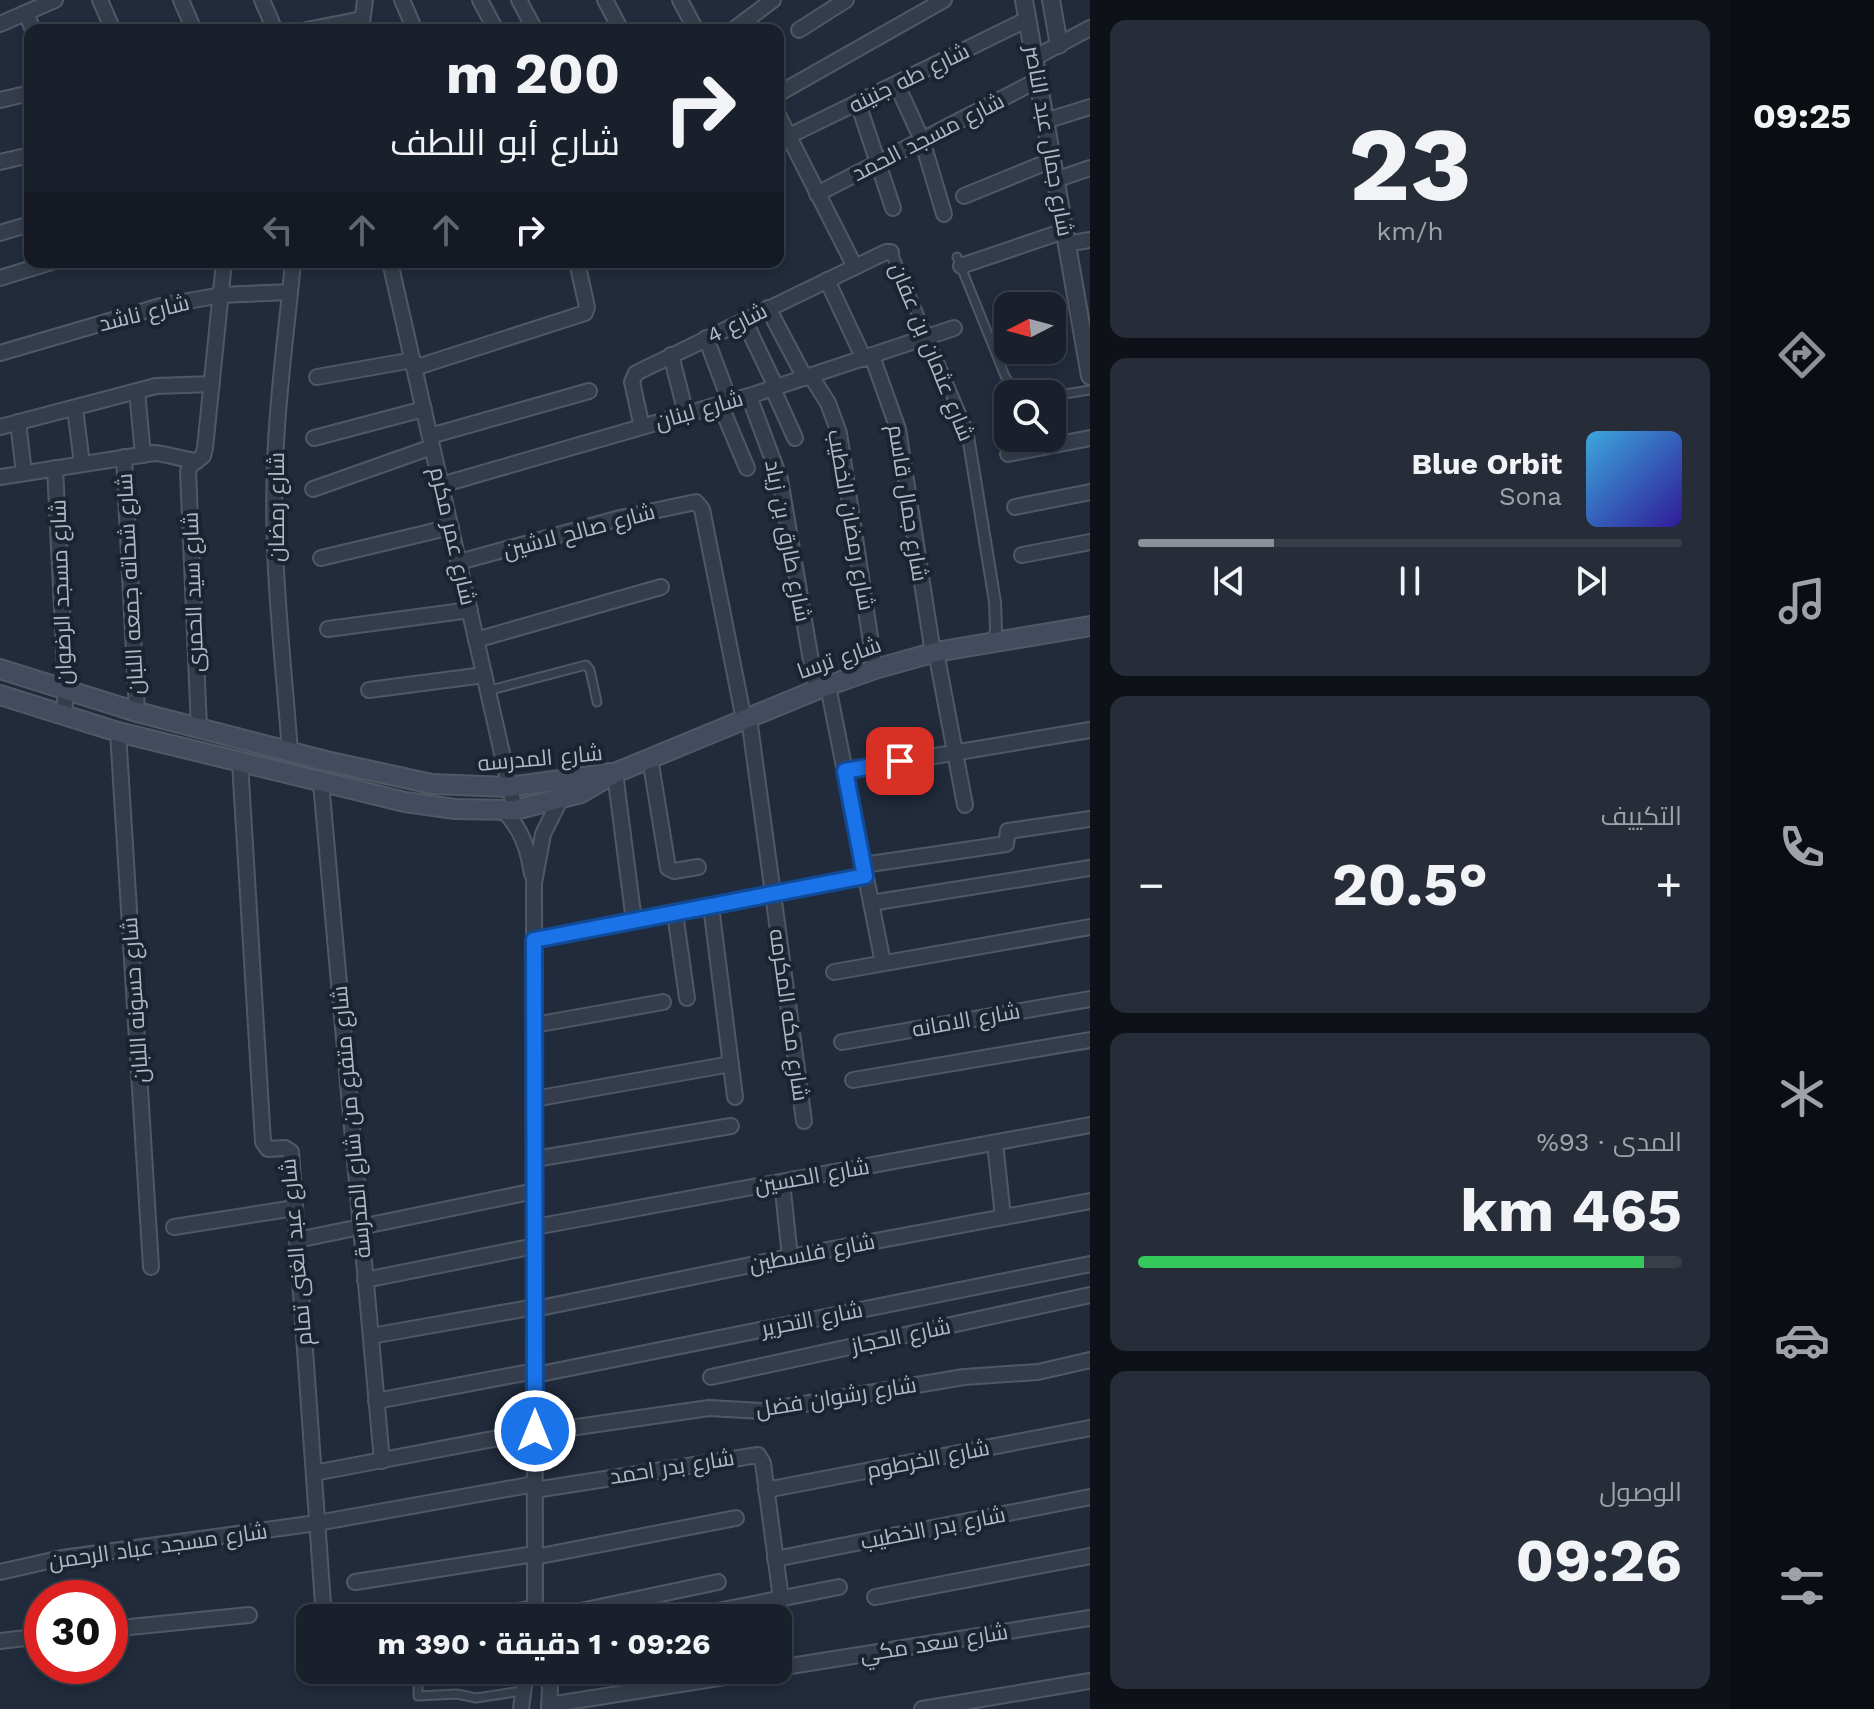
<!DOCTYPE html>
<html lang="ar">
<meta charset="utf-8">
<style>
:root{--surface:#19202c;--page:#262d38;--text:#f1f3f6;--muted:#9fa3a9;--line:#373e48;--accent:#8c9099}
body{margin:0;font-family:"Work Sans",Cairo,sans-serif;background:var(--page);color:var(--text);direction:rtl;height:100vh;display:flex;flex-direction:column;font-size:30px;white-space:nowrap}
*{box-sizing:border-box;margin:0}
p{font-size:26px;color:var(--muted)}
.icon{flex:none;width:44px;height:44px;fill:none;stroke:currentColor;stroke-width:2;stroke-linecap:round;stroke-linejoin:round}
.map{position:relative;flex:1;overflow:hidden;direction:ltr}
.sheet{display:flex;flex-direction:column;gap:20px;padding:20px;background:#0e1218;width:640px}
.sheet>*{flex:none}
.hud{position:absolute;left:24px;top:24px;width:760px;height:244px;border-radius:16px;box-shadow:0 4px 12px #0003,0 0 0 2px var(--line);direction:rtl;background:#19202c;color:var(--text);overflow:hidden}
.needle{width:52px;rotate:264deg}
.controls{position:absolute;left:994px;top:292px;display:grid;gap:16px}
.controls a{display:grid;place-items:center;width:72px;height:72px;border-radius:16px;background:var(--surface);box-shadow:0 4px 12px #0003,0 0 0 2px var(--line);font-size:40px}
.speed{position:absolute;left:24px;top:1580px;display:flex;gap:16px;font-size:40px;font-weight:700;text-align:center}
.speed>*{display:grid;place-content:center;width:104px;height:104px;border-radius:50%;background:var(--surface);box-shadow:0 4px 12px #0003,0 0 0 2px var(--line);line-height:1}
.speed .limit{border:12px solid #d22;background:#fff;color:#111}
.pin{position:absolute;display:grid;place-items:center;width:68px;height:68px;color:#fff;margin:-34px;border-radius:16px;box-shadow:0 4px 12px #0006}
.me{position:absolute;width:88px;margin:-44px;rotate:0deg;stroke-linejoin:round;filter:drop-shadow(0 0 6px #0008)}
.turn{display:flex;align-items:center;gap:28px;height:168px;padding:0 32px;font-size:36px}
.turn .icon{width:104px;height:104px;stroke-width:2.5}
.turn b{display:block;font-size:56px;line-height:68px}
.lanes{display:flex;align-items:center;height:76px;padding:0 32px;background:#0003;justify-content:center;gap:40px;direction:ltr}
.lanes .off{opacity:.35}
.big{font-size:60px;font-weight:700;line-height:1.1}
.sheet .widget{flex:1;display:flex;flex-direction:column;justify-content:center;gap:12px;min-width:0;padding:0 28px;border-radius:16px;background:var(--page)}
.sheet .dial{align-items:center;gap:0}
.dial b{font-size:104px;line-height:1}
.song{display:flex;align-items:center;gap:24px}
.cover{width:96px;height:96px;border-radius:12px;background:linear-gradient(135deg,hsl(200 70% 55%),hsl(250 70% 35%))}
.played{height:8px;border-radius:4px;background:linear-gradient(90deg,var(--accent) 25%,var(--line) 25%)}
.keys{display:flex;justify-content:space-around;direction:ltr}
.heat{display:flex;justify-content:space-between;align-items:center;font-size:44px;direction:ltr}
.charge{height:12px;border-radius:6px;background:linear-gradient(90deg,#34c759 93%,var(--line) 0)}
.trip{position:absolute;left:296px;top:1604px;width:496px;height:80px;border-radius:16px;background:var(--surface);box-shadow:0 4px 12px #0003,0 0 0 2px var(--line);font-weight:700;line-height:80px;text-align:center;direction:rtl}
main{display:flex;flex:1;min-height:0}
.dock{display:flex;flex-direction:column;width:144px;justify-content:space-around;align-items:center;background:#0a0d12;color:var(--muted)}
.dock .icon{width:56px;height:56px}
.dock .on{color:var(--accent)}
.dock b{font-size:36px;color:var(--text)}
.map>svg:first-child{display:block}
</style>
<main>
<nav class="dock">
<b>09:25</b>
<svg class="icon on" aria-label="directions" viewBox="0 0 24 24"><path d="M12 3l9 9-9 9-9-9zM9 14v-3h6M13 9l2 2-2 2"/></svg>
<svg class="icon" aria-label="music" viewBox="0 0 24 24"><path d="M9 18V5l10-2v13"/><circle cx="6" cy="18" r="3"/><circle cx="16" cy="16" r="3"/></svg>
<svg class="icon" aria-label="phone" viewBox="0 0 24 24"><path d="M5 4h4l2 5-3 2q2 4 5 5l2-3 5 2v4C11 20 4 13 5 4z"/></svg>
<svg class="icon" aria-label="climate" viewBox="0 0 24 24"><path d="M12 3v18M4 7l16 10M4 17L20 7"/></svg>
<svg class="icon" aria-label="car" viewBox="0 0 24 24"><path d="M5 17H2v-5l4-1 3-4h7l3 4 3 1v5h-3M9 17h6M6 11h13"/><circle cx="7" cy="17" r="2"/><circle cx="17" cy="17" r="2"/></svg>
<svg class="icon" aria-label="filters" viewBox="0 0 24 24"><path d="M4 7h16M4 17h16"/><circle cx="9" cy="7" r="2"/><circle cx="15" cy="17" r="2"/></svg>
</nav>
<section class="sheet">
<div class="widget dial"><b>23</b><p>km/h</p></div>
<div class="widget">
<div class="song"><i class="cover"></i><div><b>Blue Orbit</b><p>Sona</p></div></div>
<div class="played"></div>
<div class="keys"><svg class="icon" aria-label="previous" viewBox="0 0 24 24"><path d="M18 5L8 12l10 7zM5 5v14"/></svg><svg class="icon" aria-label="pause" viewBox="0 0 24 24"><path d="M8 5v14M16 5v14"/></svg><svg class="icon" aria-label="next" viewBox="0 0 24 24"><path d="M6 5l10 7-10 7zM19 5v14"/></svg></div>
</div>
<div class="widget"><p>التكييف</p>
<div class="heat"><a>−</a><b class="big">20.5°</b><a>+</a></div>
</div>
<div class="widget"><p>المدى · 93%</p><b class="big">465 km</b><div class="charge"></div></div>
<div class="widget"><p>الوصول</p><b class="big">09:26</b></div>
</section>
<div class="map">
<svg width="1090" height="1709" viewBox="0 0 1090 1709">
<rect width="100%" height="100%" fill="#212b3b"/>
<g fill="none" stroke-linecap="round" stroke-linejoin="round">
<defs>
<g id="service">
<path d="M 957,257 L 1005,376 L 1011,386 L 1020,394"/>
<path d="M 1052,396 L 1090,390"/>
<path d="M 487,691 L 586,665 L 590,670 L 597,702"/>
<path d="M 471,1670 L 418,1678 L 418,1696 L 457,1694 L 476,1698 L 522,1691"/>
</g>
<path id="pedestrian" d="M 891,252 L 967,430 L 995,602 L 996,629 L 994,641"/>
<g id="minor">
<path d="M 100,0 L 113,30"/>
<path d="M 181,0 L 194,30"/>
<path d="M 262,0 L 275,30"/>
<path d="M 402,0 L 415,30"/>
<path d="M 480,0 L 496,30"/>
<path d="M 519,0 L 535,30"/>
<path d="M 605,0 L 621,30"/>
<path d="M 680,0 L 696,30"/>
<path d="M 26,13 L 33,30"/>
<path d="M 0,24 L 55,0"/>
<path d="M 306,30 L 362,19"/>
<path d="M 361,30 L 365,0"/>
<path d="M 733,30 L 773,0"/>
<path d="M 799,30 L 846,0"/>
<path d="M 1034,58 L 1090,28"/>
<path d="M 897,85 L 922,140 L 944,214"/>
<path d="M 778,94 L 944,0"/>
<path d="M 0,100 L 30,93"/>
<path d="M 858,103 L 893,208"/>
<path d="M 778,115 L 855,267"/>
<path d="M 1045,121 L 1090,107"/>
<path d="M 789,136 L 1028,19"/>
<path d="M 0,162 L 30,155"/>
<path d="M 1055,180 L 1090,168"/>
<path d="M 817,194 L 1038,80"/>
<path d="M 964,196 L 1052,160"/>
<path d="M 0,233 L 30,224"/>
<path d="M 1066,244 L 1090,240"/>
<path d="M 390,262 L 515,810"/>
<path d="M 961,266 L 1064,231"/>
<path d="M 0,278 L 52,262"/>
<path d="M 827,280 L 864,359"/>
<path d="M 768,308 L 805,378"/>
<path d="M 744,320 L 776,387"/>
<path d="M 706,338 L 730,402"/>
<path d="M 0,353 L 161,306 L 221,295 L 290,292"/>
<path d="M 671,355 L 686,414"/>
<path d="M 872,356 L 898,429 L 933,653"/>
<path d="M 414,368 L 585,313 L 587,307 L 577,262"/>
<path d="M 811,376 L 828,403 L 839,433 L 875,669"/>
<path d="M 317,377 L 413,360"/>
<path d="M 773,389 L 795,438"/>
<path d="M 137,391 L 143,455"/>
<path d="M 749,396 L 780,479 L 816,690"/>
<path d="M 720,404 L 747,468"/>
<path d="M 75,408 L 82,464"/>
<path d="M 18,422 L 24,473"/>
<path d="M 0,427 L 156,386 L 212,384"/>
<path d="M 642,427 L 632,382 L 636,373 L 886,252 L 891,252"/>
<path d="M 430,436 L 589,391"/>
<path d="M 314,438 L 424,409"/>
<path d="M 1008,454 L 1090,438"/>
<path d="M 124,457 L 137,712"/>
<path d="M 55,468 L 66,688 L 64,715"/>
<path d="M 0,477 L 154,453 C 165,453 183,460 197,461"/>
<path d="M 441,485 L 749,396 L 954,328"/>
<path d="M 313,489 L 432,447"/>
<path d="M 1015,507 L 1090,492"/>
<path d="M 1022,555 L 1090,542"/>
<path d="M 321,558 L 451,527"/>
<path d="M 459,562 L 620,518 L 696,502 L 702,509 L 744,720"/>
<path d="M 328,629 L 470,610"/>
<path d="M 476,640 L 661,587"/>
<path d="M 936,652 L 965,805"/>
<path d="M 828,686 L 883,963"/>
<path d="M 369,690 L 484,675"/>
<path d="M 749,718 L 804,1121"/>
<path d="M 199,728 L 188,471 L 191,465 L 203,456 L 205,448 L 224,262"/>
<path d="M 118,732 L 151,1267"/>
<path d="M 290,752 C 283,656 271,560 275,464 C 277,396 287,329 293,262"/>
<path d="M 650,758 L 668,868 L 674,871 L 698,867"/>
<path d="M 240,763 L 263,1142 L 268,1149 L 285,1148 L 291,1152 L 324,1618"/>
<path d="M 845,771 L 1090,730"/>
<path d="M 615,773 L 634,921"/>
<path d="M 321,783 L 382,1461"/>
<path d="M 504,811 C 522,830 528,849 532,874"/>
<path d="M 863,865 L 1006,844 L 1008,831 L 1090,819"/>
<path d="M 871,903 L 1090,868"/>
<path d="M 711,906 L 735,1097"/>
<path d="M 675,913 L 687,998"/>
<path d="M 534,940 L 865,876"/>
<path d="M 834,972 L 1090,927"/>
<path d="M 534,1025 L 663,1002"/>
<path d="M 842,1042 L 1090,999"/>
<path d="M 853,1080 L 1090,1040"/>
<path d="M 534,1099 L 731,1064"/>
<path d="M 995,1143 L 1003,1217"/>
<path d="M 535,1159 L 731,1126"/>
<path d="M 782,1182 L 790,1257"/>
<path d="M 174,1227 L 295,1208"/>
<path d="M 535,1227 L 1090,1125"/>
<path d="M 297,1240 L 535,1191"/>
<path d="M 365,1280 L 535,1246"/>
<path d="M 535,1309 L 790,1257 L 1090,1201"/>
<path d="M 371,1336 L 535,1307"/>
<path d="M 535,1375 L 1090,1264"/>
<path d="M 711,1377 L 1090,1295"/>
<path d="M 376,1401 L 535,1371"/>
<path d="M 535,1433 L 709,1408 L 762,1411 L 964,1377 L 1038,1372 L 1090,1360"/>
<path d="M 314,1473 L 535,1431"/>
<path d="M 535,1490 L 758,1455 L 763,1463 L 781,1599"/>
<path d="M 766,1490 L 1090,1428"/>
<path d="M 535,1557 L 736,1518"/>
<path d="M 775,1559 L 1090,1497"/>
<path d="M 0,1572 L 62,1558 L 317,1523 L 535,1484"/>
<path d="M 355,1582 L 535,1554"/>
<path d="M 875,1597 L 1090,1556"/>
<path d="M 476,1618 L 535,1608"/>
<path d="M 535,1618 L 534,883 L 543,834 L 560,800"/>
<path d="M 547,1618 L 718,1582"/>
<path d="M 682,1618 L 839,1587"/>
<path d="M 110,1629 L 249,1615"/>
<path d="M 0,1641 L 42,1636"/>
<path d="M 778,1668 L 1090,1618"/>
<path d="M 546,1670 L 550,1688 L 549,1709"/>
<path d="M 549,1705 L 769,1670"/>
<path d="M 521,1709 L 526,1670"/>
<path d="M 922,1709 L 1090,1681"/>
</g>
<g id="tertiary">
<path d="M 1024,0 L 1090,376"/>
<path d="M 1051,0 L 1059,45"/>
</g>
<g id="secondary">
<path d="M 0,669 L 137,712 L 326,761 L 432,784 L 508,787 L 612,773"/>
<path d="M 0,695 L 118,732 L 405,802 L 455,809 L 515,810 L 581,793 L 615,773 L 816,690 L 875,669 L 936,652 L 1090,626"/>
</g>
</defs>
<use href="#service" stroke="#505866" stroke-width="11"/>
<use href="#pedestrian" stroke="#505866" stroke-width="14"/>
<use href="#minor" stroke="#505866" stroke-width="18"/>
<use href="#tertiary" stroke="#505866" stroke-width="20"/>
<use href="#secondary" stroke="#505866" stroke-width="22"/>
<use href="#service" stroke="#353d4c" stroke-width="7"/>
<use href="#pedestrian" stroke="#353d4c" stroke-width="10"/>
<use href="#minor" stroke="#353d4c" stroke-width="14"/>
<use href="#tertiary" stroke="#353d4c" stroke-width="16"/>
<use href="#secondary" stroke="#434c5f" stroke-width="18"/>
</g>
<g fill="none" stroke-linecap="round" stroke-linejoin="round">
<defs>
<path id="route" d="M 535,1431 L 534,940 L 865,876 L 845,771 L 900,761"/>
</defs>
<use href="#route" stroke="#114b97" stroke-width="20"/>
<use href="#route" stroke="#1a73e8" stroke-width="14"/>
</g>
<g text-anchor="middle" dominant-baseline="central" stroke-width="8" stroke-linejoin="round" paint-order="stroke">
<g font-size="22" fill="#b0b8c8" stroke="#1a2330">
<text transform="translate(909 78) rotate(-26)">شارع طه جنينه</text>
<text transform="translate(928 137) rotate(-27)">شارع مسجد الحمد</text>
<text transform="translate(1049 141) rotate(80)">شارع جمال عبد الناصر</text>
<text transform="translate(144 313) rotate(-14)">شارع ناشد</text>
<text transform="translate(737 323) rotate(-26)">شارع 4</text>
<text transform="translate(932 352) rotate(68)">شارع عثمان بن عفان</text>
<text transform="translate(699 410) rotate(-16)">شارع لبنان</text>
<text transform="translate(908 503) rotate(81)">شارع جمال قاسم</text>
<text transform="translate(276 507) rotate(-90)">شارع رمضان</text>
<text transform="translate(851 520) rotate(80)">شارع رمضان الخطيب</text>
<text transform="translate(579 531) rotate(-15)">شارع صالح لاشين</text>
<text transform="translate(453 536) rotate(77)">شارع عمر مكرم</text>
<text transform="translate(788 541) rotate(79)">شارع طارق بن زياد</text>
<text transform="translate(130 584) rotate(-93)">شارع شحاته جمعه اللبان</text>
<text transform="translate(61 592) rotate(-92)">شارع مسجد الرضوان</text>
<text transform="translate(193 592) rotate(-92)">شارع سيد الحمرى</text>
<text transform="translate(839 658) rotate(-19)">شارع ترسا</text>
<text transform="translate(540 758) rotate(-5)">شارع المدرسه</text>
<text transform="translate(135 1000) rotate(-94)">شارع حسونه اللبان</text>
<text transform="translate(789 1015) rotate(82)">شارع مكه المكرمه</text>
<text transform="translate(966 1020) rotate(-10)">شارع الامانه</text>
<text transform="translate(351 1122) rotate(-95)">شارع متفرع من شارع المدرسة</text>
<text transform="translate(812 1176) rotate(-10)">شارع الحسين</text>
<text transform="translate(296 1252) rotate(-95)">شارع عبد الغنى تمام</text>
<text transform="translate(812 1253) rotate(-11)">شارع فلسطين</text>
<text transform="translate(812 1319) rotate(-11)">شارع التحرير</text>
<text transform="translate(901 1336) rotate(-12)">شارع الحجاز</text>
<text transform="translate(836 1397) rotate(-9)">شارع رشوان فضل</text>
<text transform="translate(928 1459) rotate(-11)">شارع الخرطوم</text>
<text transform="translate(672 1467) rotate(-9)">شارع بدر احمد</text>
<text transform="translate(933 1528) rotate(-11)">شارع بدر الخطيب</text>
<text transform="translate(158 1546) rotate(-8)">شارع مسجد عباد الرحمن</text>
<text transform="translate(934 1643) rotate(-9)">شارع سعد مكي</text>
</g>
</g>
</svg>
<div class="controls">
<a><svg class="needle" viewBox="-14 -14 28 28"><path d="M0-13l5 13h-10z" fill="#e53935"/><path d="M0 13l5-13h-10z" fill="#9fa3a9"/></svg></a>
<a><svg class="icon" aria-label="search" viewBox="0 0 24 24"><circle cx="10" cy="10" r="6"/><path d="M15 15l6 6"/></svg></a>
</div>
<div class="speed"><div class="limit">30</div></div>
<div class="pin" style="left:900px;top:761px;background:#d93025"><svg class="icon" aria-label="arrive" viewBox="0 0 24 24"><path d="M6 21V4h12l-3 4 3 4H6"/></svg></div>
<svg class="me" style="left:535px;top:1431px" viewBox="-20 -20 40 40"><circle r="17" fill="#1a73e8" stroke="#fff" stroke-width="3"/><path d="M0-11L8 9 0 5-8 9z" fill="#fff"/></svg>
<div class="trip">09:26 · 1 دقيقة · 390 m</div>
<div class="hud">
<div class="turn"><svg class="icon" aria-label="right" viewBox="0 0 24 24"><path d="M7 20v-9h11M14 6l5 5-5 5"/></svg><div><b>200 m</b>شارع أبو اللطف</div></div>
<div class="lanes"><svg class="icon off" aria-label="left" viewBox="0 0 24 24"><path d="M17 20v-9H6M10 6l-5 5 5 5"/></svg><svg class="icon off" aria-label="ahead" viewBox="0 0 24 24"><path d="M12 20V5M6 11l6-6 6 6"/></svg><svg class="icon off" aria-label="ahead" viewBox="0 0 24 24"><path d="M12 20V5M6 11l6-6 6 6"/></svg><svg class="icon" aria-label="right" viewBox="0 0 24 24"><path d="M7 20v-9h11M14 6l5 5-5 5"/></svg></div>
</div>
</div>
</main>
